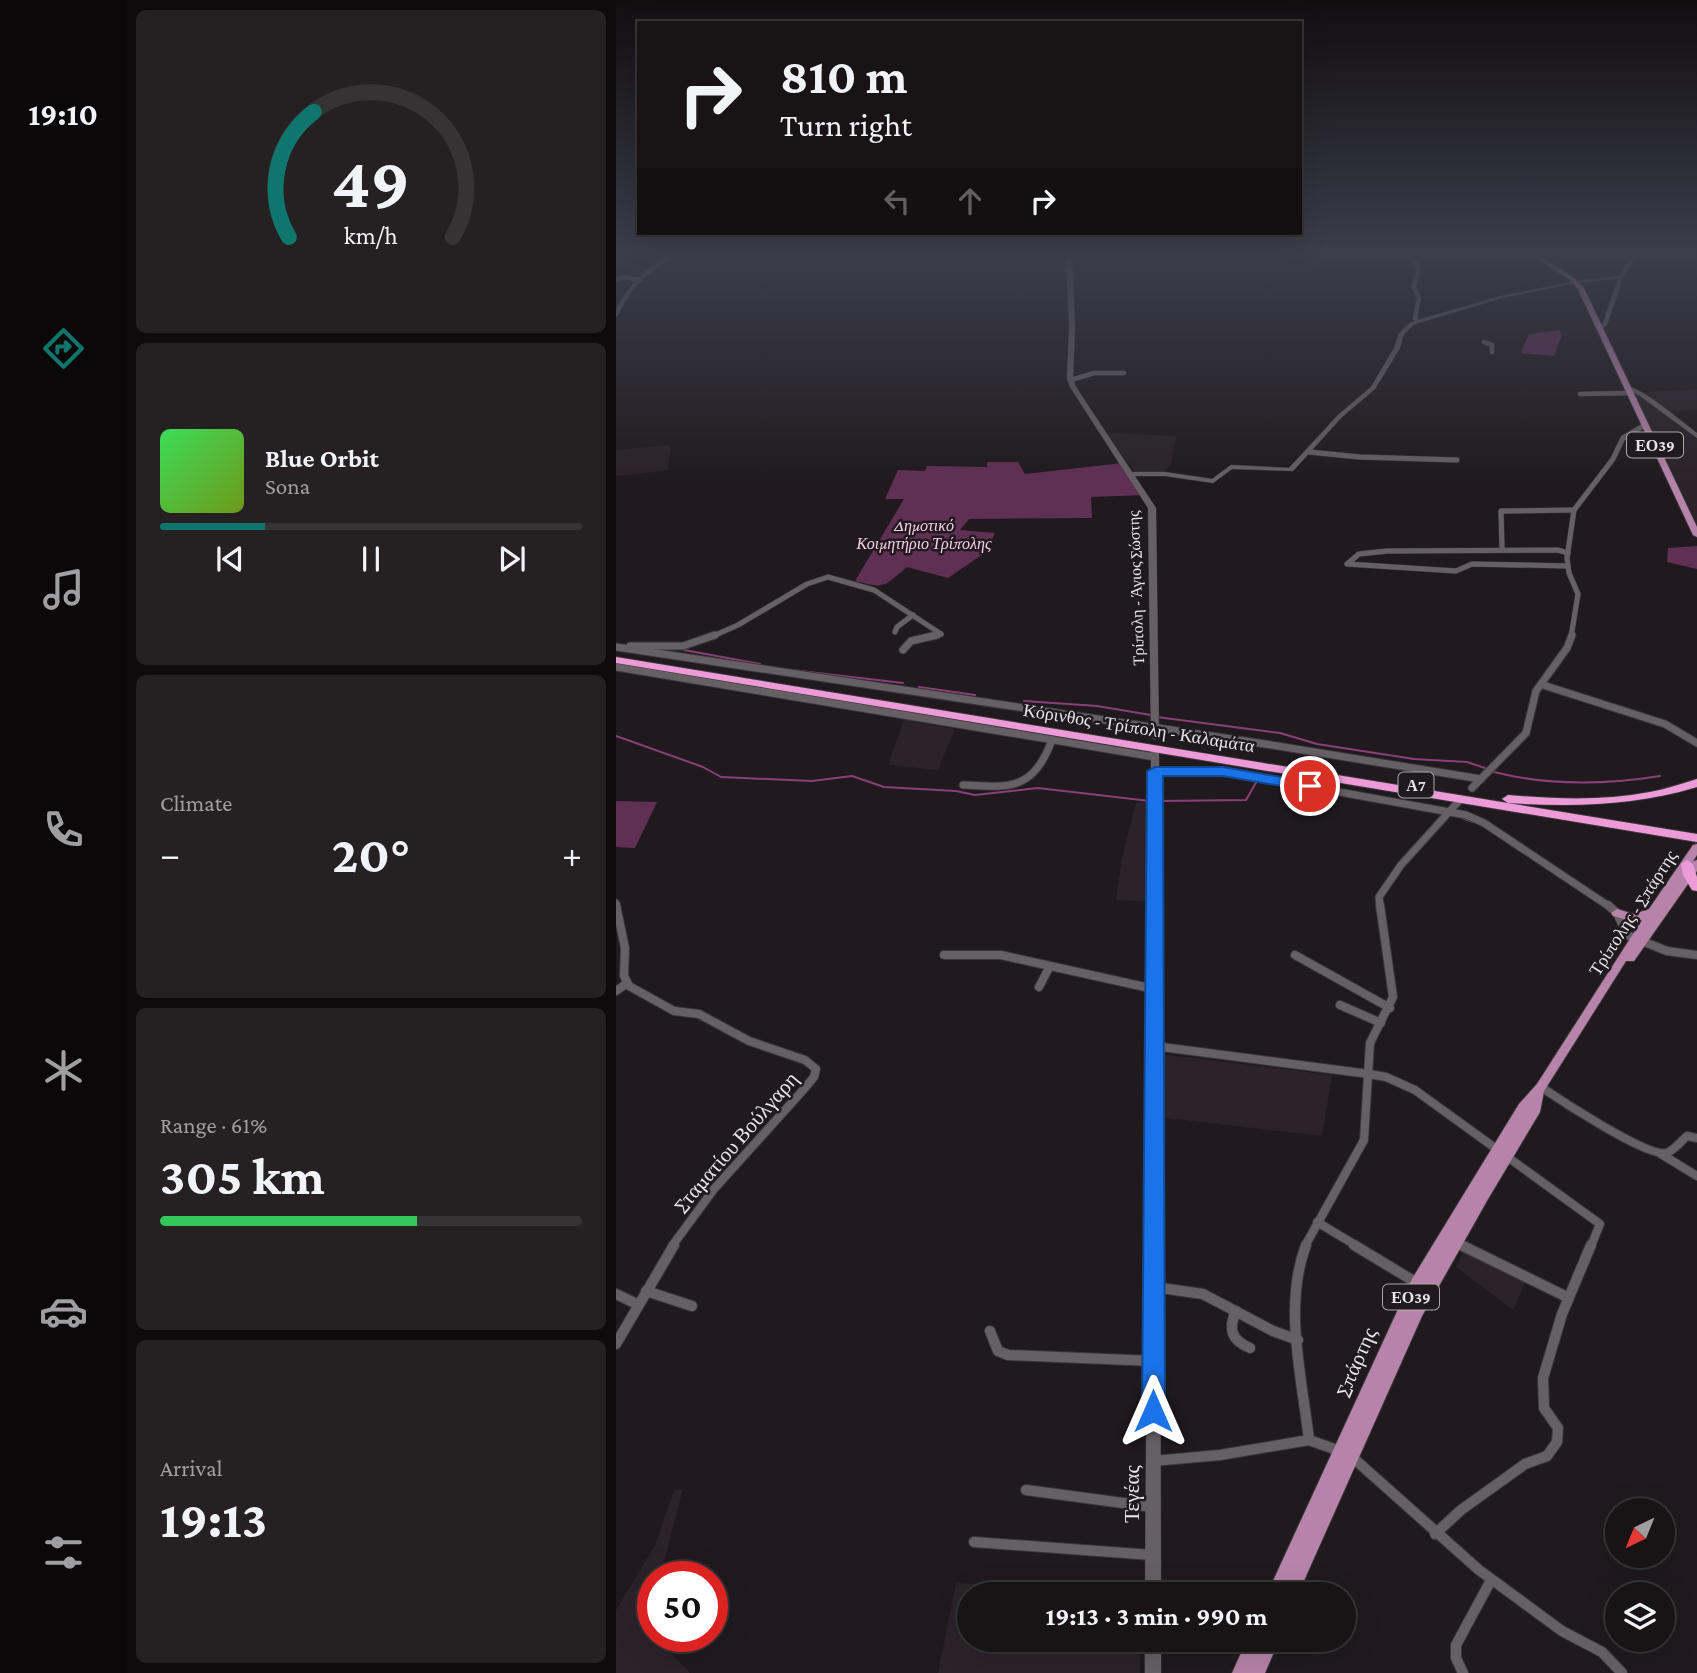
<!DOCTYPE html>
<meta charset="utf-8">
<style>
:root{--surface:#181416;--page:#252123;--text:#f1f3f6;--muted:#9f9ea1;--line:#363335;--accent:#0f766e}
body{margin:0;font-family:"Crimson Pro",serif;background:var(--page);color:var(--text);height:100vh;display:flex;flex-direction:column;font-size:26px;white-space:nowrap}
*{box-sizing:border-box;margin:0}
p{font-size:23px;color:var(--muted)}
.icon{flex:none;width:38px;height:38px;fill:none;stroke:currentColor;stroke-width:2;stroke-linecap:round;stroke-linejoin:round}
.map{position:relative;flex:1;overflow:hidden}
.drawer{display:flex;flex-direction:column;gap:10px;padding:10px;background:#0d0b0c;width:490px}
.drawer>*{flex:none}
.hud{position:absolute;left:21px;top:21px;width:665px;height:214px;border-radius:0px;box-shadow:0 7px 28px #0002,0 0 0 2px var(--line);background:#181416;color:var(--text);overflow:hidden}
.needle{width:46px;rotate:223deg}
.buttons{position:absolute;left:989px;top:1498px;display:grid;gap:14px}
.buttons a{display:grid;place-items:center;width:70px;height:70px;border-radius:50%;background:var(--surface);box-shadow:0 7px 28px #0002,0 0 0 2px var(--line);font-size:35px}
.speed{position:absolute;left:21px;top:1561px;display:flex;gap:14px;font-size:35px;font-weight:700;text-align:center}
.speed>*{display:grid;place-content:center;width:91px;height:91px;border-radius:50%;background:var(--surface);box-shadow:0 7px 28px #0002,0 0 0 2px var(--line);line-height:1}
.speed .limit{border:10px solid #d22;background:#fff;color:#111}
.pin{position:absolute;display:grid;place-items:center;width:60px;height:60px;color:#fff;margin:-30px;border:4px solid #fff;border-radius:50%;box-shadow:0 2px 7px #0007}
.me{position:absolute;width:77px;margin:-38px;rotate:0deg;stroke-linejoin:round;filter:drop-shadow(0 0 5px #0008)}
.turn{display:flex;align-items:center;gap:24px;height:147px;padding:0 28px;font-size:32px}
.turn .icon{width:91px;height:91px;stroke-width:2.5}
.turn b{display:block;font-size:49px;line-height:60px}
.lanes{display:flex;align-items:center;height:66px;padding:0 28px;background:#0003;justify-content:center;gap:35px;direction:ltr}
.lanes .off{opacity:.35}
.big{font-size:52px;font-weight:700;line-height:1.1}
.drawer .card{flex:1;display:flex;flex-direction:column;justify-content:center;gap:10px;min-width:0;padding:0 24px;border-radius:10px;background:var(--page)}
.drawer .dial{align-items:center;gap:0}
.dial svg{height:182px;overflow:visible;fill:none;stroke:var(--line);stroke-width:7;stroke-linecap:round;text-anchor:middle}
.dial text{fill:var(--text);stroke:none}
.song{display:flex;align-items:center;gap:21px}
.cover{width:84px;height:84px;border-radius:10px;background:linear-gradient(135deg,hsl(130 70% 55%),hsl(80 70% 35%))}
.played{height:7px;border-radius:4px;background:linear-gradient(90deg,var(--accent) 25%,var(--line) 25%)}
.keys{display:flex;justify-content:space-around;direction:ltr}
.heat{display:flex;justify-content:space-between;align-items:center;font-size:38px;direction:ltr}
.charge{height:10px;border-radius:5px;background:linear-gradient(90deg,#34c759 61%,var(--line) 0)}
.trip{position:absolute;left:341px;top:1582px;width:399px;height:70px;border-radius:35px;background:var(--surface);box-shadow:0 7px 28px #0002,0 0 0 2px var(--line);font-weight:700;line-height:70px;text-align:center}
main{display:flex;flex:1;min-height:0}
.tabs{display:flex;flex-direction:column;width:126px;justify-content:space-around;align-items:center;background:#0a0809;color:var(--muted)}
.tabs .icon{width:49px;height:49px}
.tabs .active{color:var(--accent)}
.tabs b{font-size:32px;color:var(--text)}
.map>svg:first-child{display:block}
</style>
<main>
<nav class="tabs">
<b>19:10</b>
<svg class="icon active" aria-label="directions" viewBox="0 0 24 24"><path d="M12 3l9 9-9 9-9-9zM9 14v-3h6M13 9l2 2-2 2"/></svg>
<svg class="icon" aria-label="music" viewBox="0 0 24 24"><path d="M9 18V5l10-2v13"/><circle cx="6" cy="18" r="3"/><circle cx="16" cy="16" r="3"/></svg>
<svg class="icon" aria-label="phone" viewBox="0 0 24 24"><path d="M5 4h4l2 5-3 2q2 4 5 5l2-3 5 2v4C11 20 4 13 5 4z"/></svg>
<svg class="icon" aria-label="climate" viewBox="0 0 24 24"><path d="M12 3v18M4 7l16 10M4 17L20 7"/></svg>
<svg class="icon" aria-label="car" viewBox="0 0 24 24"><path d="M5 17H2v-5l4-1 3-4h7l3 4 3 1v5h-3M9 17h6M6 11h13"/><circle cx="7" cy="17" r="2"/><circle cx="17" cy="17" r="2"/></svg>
<svg class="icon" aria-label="filters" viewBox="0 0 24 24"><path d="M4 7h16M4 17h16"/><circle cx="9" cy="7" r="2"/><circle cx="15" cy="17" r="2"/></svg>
</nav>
<section class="drawer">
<div class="card dial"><svg viewBox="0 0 100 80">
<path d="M14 69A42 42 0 1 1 86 69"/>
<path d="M14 69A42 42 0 0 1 25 14" stroke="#0f766e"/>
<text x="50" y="56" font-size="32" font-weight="700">49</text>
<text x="50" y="72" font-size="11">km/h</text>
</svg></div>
<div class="card">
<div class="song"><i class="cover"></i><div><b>Blue Orbit</b><p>Sona</p></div></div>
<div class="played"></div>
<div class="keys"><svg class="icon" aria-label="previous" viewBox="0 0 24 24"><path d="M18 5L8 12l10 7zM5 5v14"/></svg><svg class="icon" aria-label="pause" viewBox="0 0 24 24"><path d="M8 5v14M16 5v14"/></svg><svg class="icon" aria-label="next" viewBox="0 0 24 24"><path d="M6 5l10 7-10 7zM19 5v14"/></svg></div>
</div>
<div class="card"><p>Climate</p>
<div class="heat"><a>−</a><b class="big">20°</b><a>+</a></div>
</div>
<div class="card"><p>Range · 61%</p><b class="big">305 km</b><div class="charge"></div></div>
<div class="card"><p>Arrival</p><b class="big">19:13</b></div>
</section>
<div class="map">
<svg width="1081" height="1673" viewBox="0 0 1081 1673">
<rect width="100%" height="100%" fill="#201a1e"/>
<g fill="#2c2229">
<path d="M 1081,389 L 1081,410 L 1046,412 L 1081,439 L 1081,525 L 1017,393 Z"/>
<path d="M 491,433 L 560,436 L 555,463 L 549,472 L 519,472 Z"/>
<path d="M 55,445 L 52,470 L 0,476 L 0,450 Z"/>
<path d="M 288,720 L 339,729 L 322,770 L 272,765 Z"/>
<path d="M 520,802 L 536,803 L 533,902 L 500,900 L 506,857 Z"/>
<path d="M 544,1054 L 716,1075 L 706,1136 L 542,1117 Z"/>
<path d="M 849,1249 L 910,1280 L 897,1310 L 840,1267 Z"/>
<path d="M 67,1489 L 44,1577 L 37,1577 L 37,1636 L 47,1636 L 50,1648 L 74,1673 L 0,1673 L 0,1610 L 40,1543 L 58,1490 Z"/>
<path d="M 340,1583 L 520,1594 L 354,1594 L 354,1640 L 524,1640 L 524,1673 L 322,1673 Z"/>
</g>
<g fill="#602f54">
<path d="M 944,330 L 946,335 L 938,356 L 905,353 L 913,334 Z"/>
<path d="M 371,462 L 402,462 L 409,474 L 507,463 L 529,495 L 475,497 L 476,518 L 353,519 L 344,530 L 379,533 L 370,552 L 332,578 L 291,567 C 267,587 270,589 239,581 L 288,499 L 269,499 L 282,470 L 309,471 L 311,466 L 371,467 Z"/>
<path d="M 1081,546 L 1081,569 L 1051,562 L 1052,548 Z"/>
<path d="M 0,801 L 41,802 L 19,848 L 0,847 Z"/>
</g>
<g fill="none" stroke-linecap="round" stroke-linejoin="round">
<g stroke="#8a3f79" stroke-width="2">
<path d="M 68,650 L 144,664"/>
<path d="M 176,670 L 287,683"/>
<path d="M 303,687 L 359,695"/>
<path d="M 408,701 L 481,706 L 535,715"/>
<path d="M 541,717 L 664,733 L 701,744 L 798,759 L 851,762 L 872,769"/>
<path d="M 0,736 L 87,767 L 105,777 L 196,781 L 236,776 L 268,787 L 340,791 L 359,795 L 422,788 L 534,801"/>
<path d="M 878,772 C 933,786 988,785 1044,776"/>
<path d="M 543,801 L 630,800 L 641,781"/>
<path d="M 846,818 L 857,822"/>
</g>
<defs>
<g id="minor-far4">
<path d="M 793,251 L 802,268 L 798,287 L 803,298 L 799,318 L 801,321"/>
<path d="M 565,253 L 574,255 L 581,251"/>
<path d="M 0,279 L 9,277 L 23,280"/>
<path d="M 0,314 C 17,280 32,270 63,251"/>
<path d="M 984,328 L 989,324 L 1005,277"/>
<path d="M 868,342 L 876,345 L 876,352"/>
<path d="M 455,380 L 478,373 L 508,373"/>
<path d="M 964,394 L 1015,393"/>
</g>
<g id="minor-far3">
<path d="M 693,452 L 744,457 L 841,460"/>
<path d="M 886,549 L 885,511 L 958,510"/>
<path d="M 952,553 L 942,550 L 771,551 L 743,554 L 731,564 L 840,571 L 856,564 L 952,566"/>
<path d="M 279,632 L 281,627 L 297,615"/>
<path d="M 95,637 L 122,625 L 191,584 L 212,577 L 258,590 L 325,634"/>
<path d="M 313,637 L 325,634"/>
<path d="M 955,637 L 962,594 L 953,573 L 951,558 L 958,510 L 997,459 L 1007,438 L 1029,425"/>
</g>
<g id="minor-far2">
<path d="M 14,646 L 67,646 L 99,635"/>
<path d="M 0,647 L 649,744 L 865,779"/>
<path d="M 287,650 L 295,641 L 321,635"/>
<path d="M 0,667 L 539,757"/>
<path d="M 927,685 L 1049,724 L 1081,743"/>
<path d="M 539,771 L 618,773 L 850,815 L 868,823 L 994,907"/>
<path d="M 347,785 C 395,788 417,790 436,740"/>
<path d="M 856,788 L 910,733 L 920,691 L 951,648 L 956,635"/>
<path d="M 0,903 L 1,907"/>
<path d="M 764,907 L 763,897 L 785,865 L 842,802"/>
</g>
<g id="minor-far1">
<path d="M 0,905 L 9,948 L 8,976 L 13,986 L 58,1011 L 83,1014 L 133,1041 L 189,1060 L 200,1069 L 198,1077 L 188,1089 L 98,1189 L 56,1246"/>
<path d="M 992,905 L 1001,913 L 1011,935 L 1051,951 L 1081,955"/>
<path d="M 328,955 L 385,955 L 538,989"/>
<path d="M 679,955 L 774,1008"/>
<path d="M 423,987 L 434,966"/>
<path d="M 0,991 L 10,984"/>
<path d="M 724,1005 L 765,1023"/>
<path d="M 538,1046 L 753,1074 L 770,1077 L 799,1090 L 984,1224 L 975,1246"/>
<path d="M 925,1087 C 944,1100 1031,1157 1050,1153 C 1058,1151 1065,1141 1071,1136 L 1081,1138"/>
<path d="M 1045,1154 L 1081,1176"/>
<path d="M 701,1222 L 741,1246"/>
<path d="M 840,1242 L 849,1246"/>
<path d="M 689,1246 L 748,1140 L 754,1043 L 777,997 L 764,905"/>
</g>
<g id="minor">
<path d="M 690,1245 C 667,1306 686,1377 693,1440"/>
<path d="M 738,1245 L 801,1283"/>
<path d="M 845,1245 L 953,1298"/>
<path d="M 538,1287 L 587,1294 L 657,1331 L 682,1340"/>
<path d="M 30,1291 L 76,1306"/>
<path d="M 0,1294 L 21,1304"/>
<path d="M 620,1311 C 612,1329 615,1340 634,1348"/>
<path d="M 374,1331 L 382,1351 L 392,1355 L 537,1361"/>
<path d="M 0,1344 L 58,1245"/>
<path d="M 735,1456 L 863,1570 L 946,1631 L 986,1652 L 1006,1673"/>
<path d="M 537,1461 L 604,1455 L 693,1440 L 724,1451"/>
<path d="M 410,1490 L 537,1507"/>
<path d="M 819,1534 L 845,1510 L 909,1464 L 931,1456 L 941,1442 L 942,1428 L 928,1408 L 927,1378 L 946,1314 L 975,1245"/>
<path d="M 358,1542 L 536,1555"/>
<path d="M 847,1673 L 840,1658 L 840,1645 L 874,1582"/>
</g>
<path id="tertiary" d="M 1019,251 L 1023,251 L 1007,278 L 960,283 L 886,298 L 799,324 L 788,334 L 784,348 L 759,389 L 726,417 L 677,471 L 616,469 L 597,483 L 549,476 L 515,476 L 512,474 L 515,472 L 549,472 L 596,479 L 615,465 L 673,468 L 722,415 L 755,387 L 778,348 L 783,333 L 795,322 L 885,296 L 960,281 L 1003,276 Z"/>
<g id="secondary">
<path d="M 450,251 L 456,251 L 459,328 L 457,378 L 460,387 L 540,508 L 543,737 L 539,740 L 535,737 L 532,508 L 454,387 L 451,378 L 453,328 Z"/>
<path d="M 1010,386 C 1027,388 1065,421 1081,433 L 1081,438 L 1024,396 L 1010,388 Z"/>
<path d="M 539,748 L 543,751 L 545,1594 L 529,1594 L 535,751 Z"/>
<rect x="529" y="1640" width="16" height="33"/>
</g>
<g id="primary">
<path d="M 909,251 L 916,251 L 957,277 L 968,288 L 1081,527 L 1081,537 L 1077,535 L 962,289 L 953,279 Z"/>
<path d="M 1081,844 L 1081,855 L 1074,865 L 1077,861 L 1081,860 L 1081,871 L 1018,961 L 1010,961 L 928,1091 L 924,1112 L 872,1199 L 806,1316 L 682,1594 L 651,1594 L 796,1279 L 903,1104 L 921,1084 L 1026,920 L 1019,922 L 997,916 L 995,913 L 1001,909 L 1018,914 L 1033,909 L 1077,845 Z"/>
<path d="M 631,1640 L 663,1640 L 649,1673 L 616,1673 Z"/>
</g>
<g id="motorway">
<path d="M 0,657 L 1081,834 L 1081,842 L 0,663 Z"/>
<path d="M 1081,779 L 1081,787 C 1018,806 957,807 892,803 L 886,799 L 892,795 C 939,799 987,801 1034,792 C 1050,789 1065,784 1081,779 Z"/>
<path d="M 1071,860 L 1077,864 L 1081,877 L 1081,891 L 1076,890 L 1067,875 L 1065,864 Z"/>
</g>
</defs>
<use href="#minor-far4" stroke="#3a3739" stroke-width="5"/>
<use href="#minor-far3" stroke="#3a3739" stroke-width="6"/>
<use href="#minor-far2" stroke="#3a3739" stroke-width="9"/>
<use href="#minor-far1" stroke="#3a3739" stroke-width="10"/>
<use href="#minor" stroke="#3a3739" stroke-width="12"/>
<use href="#tertiary" stroke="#3a3739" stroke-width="1"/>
<use href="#secondary" stroke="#3a3739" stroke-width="1"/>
<use href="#primary" stroke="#3a3739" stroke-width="2"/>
<use href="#motorway" stroke="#3a3739" stroke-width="2"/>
<use href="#minor-far4" stroke="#666064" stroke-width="4.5"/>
<use href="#minor-far3" stroke="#666064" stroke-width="5"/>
<use href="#minor-far2" stroke="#666064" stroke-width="7"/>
<use href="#minor-far1" stroke="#666064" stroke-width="8"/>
<use href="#minor" stroke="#666064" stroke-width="10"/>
<use href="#tertiary" fill="#666064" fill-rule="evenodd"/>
<use href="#secondary" fill="#666064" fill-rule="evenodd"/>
<use href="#primary" fill="#b783aa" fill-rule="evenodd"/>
<use href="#motorway" fill="#ed9bd8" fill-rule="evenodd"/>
</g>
<linearGradient id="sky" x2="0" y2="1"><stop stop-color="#120e10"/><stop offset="0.52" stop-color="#3c3e4c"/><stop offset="1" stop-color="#3c3e4c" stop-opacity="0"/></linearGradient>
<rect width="1081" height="485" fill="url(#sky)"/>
<path fill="#1a73e8" stroke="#114b97" stroke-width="2" d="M 539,767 L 607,767 L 694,782 L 701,786 L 694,791 L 607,776 L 547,776 L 549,1411 L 545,1418 L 537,1421 L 529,1418 L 526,1411 L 531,771 Z"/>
<g text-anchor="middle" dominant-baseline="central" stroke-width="5" stroke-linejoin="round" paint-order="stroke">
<g fill="#201a1e" stroke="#aca7ab" stroke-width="2">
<rect x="1011" y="432.5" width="56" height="25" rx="5"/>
<rect x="782.5" y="772.5" width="35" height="25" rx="5"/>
<rect x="767" y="1284.5" width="56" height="25" rx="5"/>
</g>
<g font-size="16" font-weight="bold" fill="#e8e4e7">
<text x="1039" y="445">ΕΟ39</text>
<text x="800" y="785">Α7</text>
<text x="795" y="1297">ΕΟ39</text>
</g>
<g font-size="16" font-style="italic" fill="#f8cdeb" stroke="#201a1e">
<text x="308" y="525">Δημοτικό<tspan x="308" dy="18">Κοιμητήριο Τρίπολης</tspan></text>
</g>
<g font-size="16" fill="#e8e4e7" stroke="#201a1e">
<text transform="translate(520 588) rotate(-92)">Τρίπολη - Άγιος Σώστης</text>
</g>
<g font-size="18" fill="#e8e4e7" stroke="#201a1e">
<text transform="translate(523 728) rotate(9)">Κόρινθος - Τρίπολη - Καλαμάτα</text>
<text transform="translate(1017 913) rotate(-57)">Τρίπολης - Σπάρτης</text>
</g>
<g font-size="21" fill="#e8e4e7" stroke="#201a1e">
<text transform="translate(120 1142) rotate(-49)">Σταματίου Βούλγαρη</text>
<text transform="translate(740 1362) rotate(-66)">Σπάρτης</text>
<text transform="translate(516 1494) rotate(-90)">Τεγέας</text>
</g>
</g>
</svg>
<div class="buttons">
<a><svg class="needle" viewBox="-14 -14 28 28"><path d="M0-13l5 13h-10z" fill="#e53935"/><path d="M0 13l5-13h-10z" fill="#9f9ea1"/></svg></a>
<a><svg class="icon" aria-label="layers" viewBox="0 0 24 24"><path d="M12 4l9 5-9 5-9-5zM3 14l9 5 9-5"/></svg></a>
</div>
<div class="speed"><div class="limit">50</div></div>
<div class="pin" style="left:694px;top:786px;background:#d93025"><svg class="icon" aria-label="arrive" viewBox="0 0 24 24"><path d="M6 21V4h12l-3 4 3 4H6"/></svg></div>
<svg class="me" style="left:537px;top:1411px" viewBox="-20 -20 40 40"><path d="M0-17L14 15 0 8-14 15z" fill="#1a73e8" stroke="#fff" stroke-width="4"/></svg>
<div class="trip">19:13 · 3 min · 990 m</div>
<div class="hud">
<div class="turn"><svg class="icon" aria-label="right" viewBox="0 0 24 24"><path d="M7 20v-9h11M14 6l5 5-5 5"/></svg><div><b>810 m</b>Turn right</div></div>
<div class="lanes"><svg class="icon off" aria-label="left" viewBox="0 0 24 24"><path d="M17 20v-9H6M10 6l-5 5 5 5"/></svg><svg class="icon off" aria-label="ahead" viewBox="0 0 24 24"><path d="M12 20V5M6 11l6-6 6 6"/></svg><svg class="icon" aria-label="right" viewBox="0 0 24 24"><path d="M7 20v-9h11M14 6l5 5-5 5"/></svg></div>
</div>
</div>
</main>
